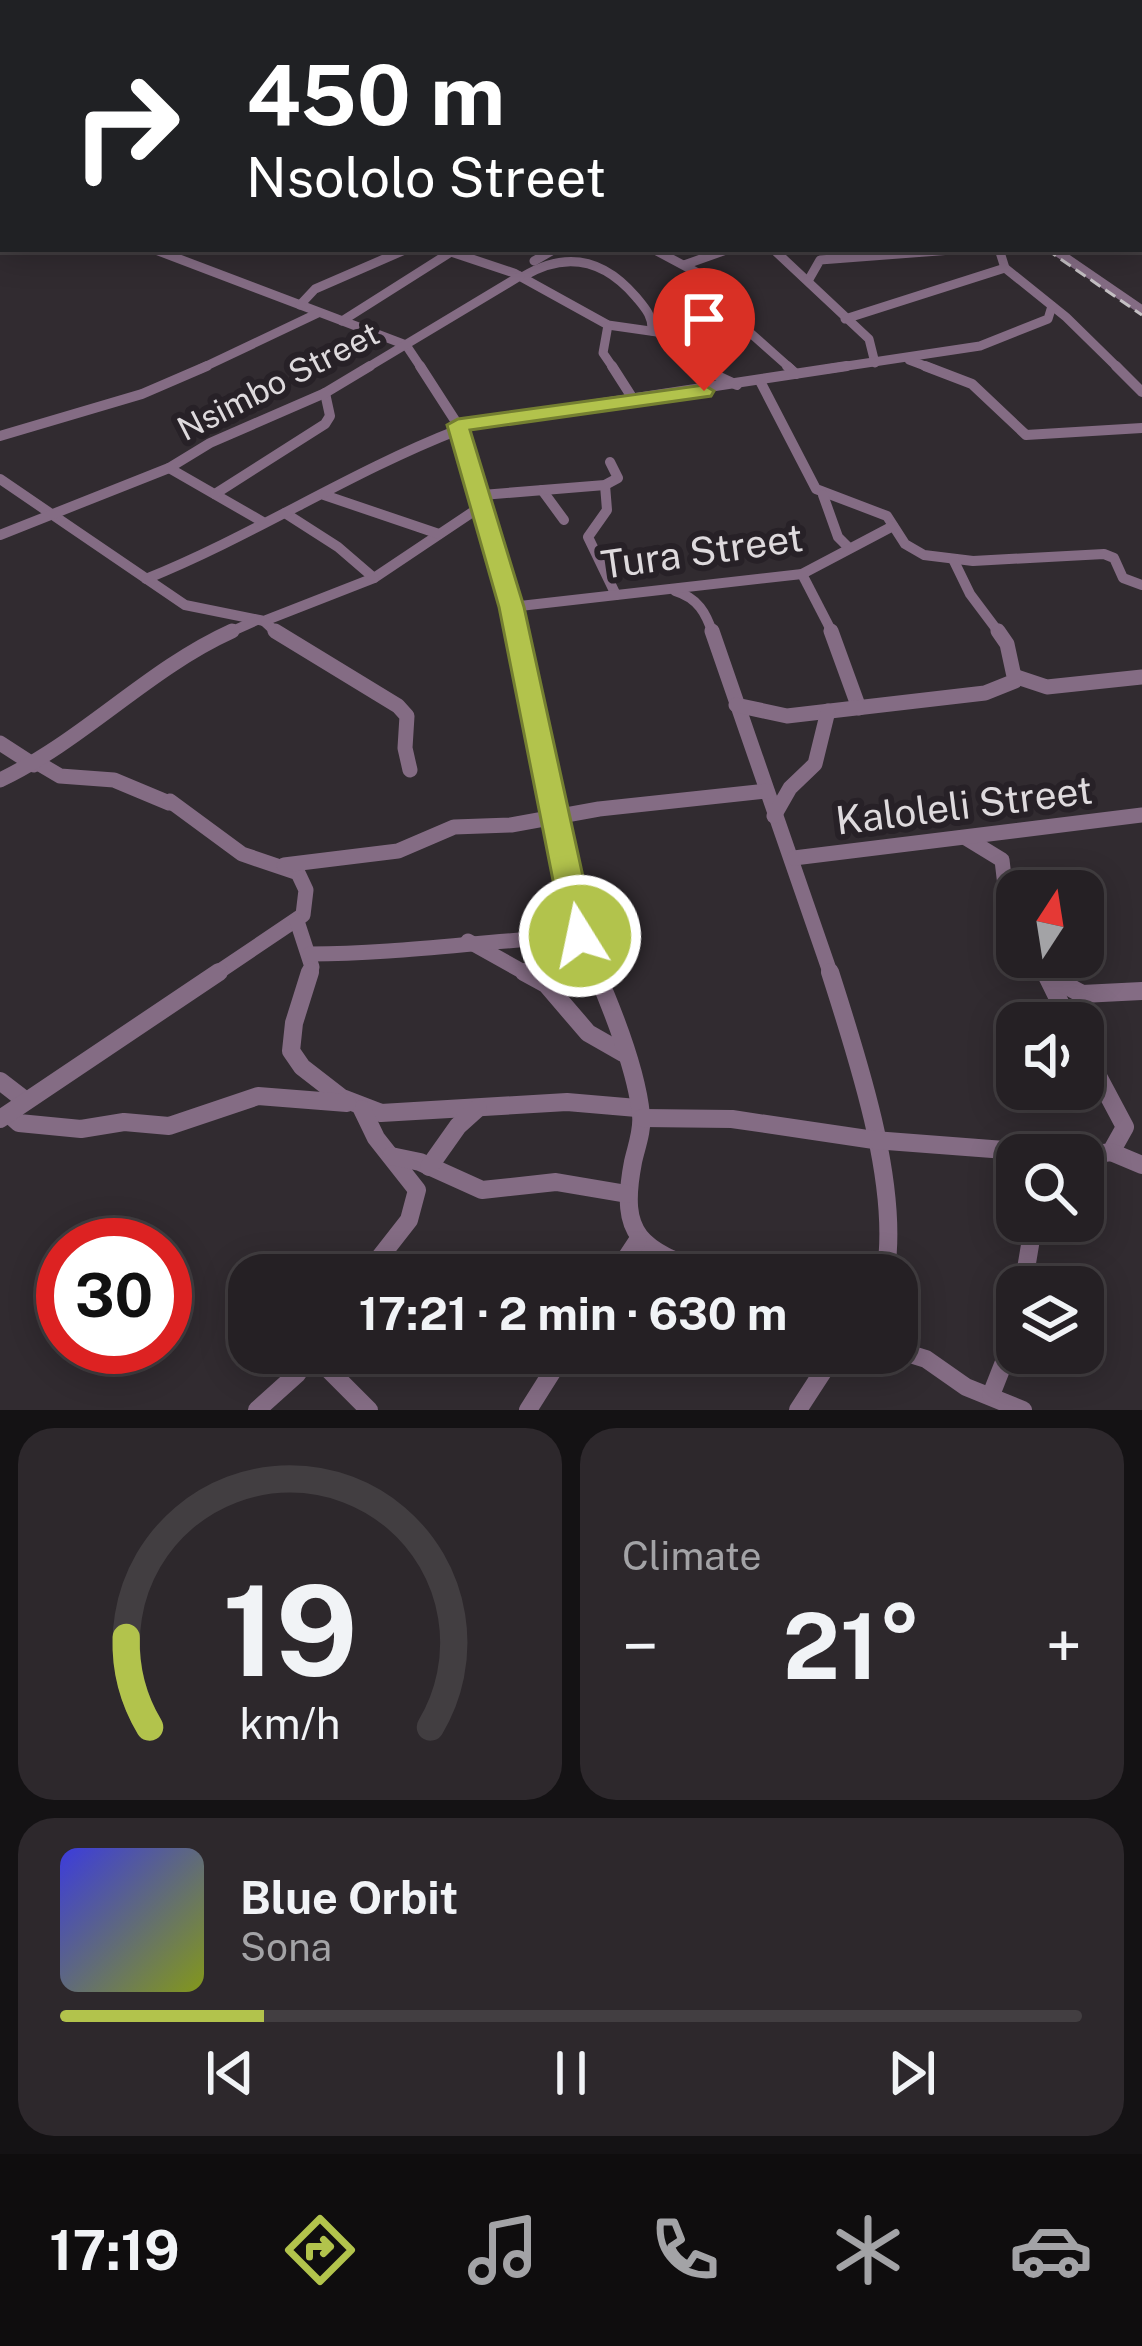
<!DOCTYPE html>
<meta charset="utf-8">
<style>
:root{--surface:#252024;--page:#2d282c;--text:#f1f3f6;--muted:#a3a3a6;--line:#423e41;--accent:#b2c34c}
body{margin:0;font-family:"Public Sans",sans-serif;background:var(--page);color:var(--text);height:100vh;display:flex;flex-direction:column;font-size:45px;white-space:nowrap}
*{box-sizing:border-box;margin:0}
p{font-size:39px;color:var(--muted)}
.icon{flex:none;width:66px;height:66px;fill:none;stroke:currentColor;stroke-width:2;stroke-linecap:round;stroke-linejoin:round}
.map{position:relative;height:1410px;overflow:hidden}
.sheet{display:flex;flex-direction:column;gap:18px;padding:18px;background:#141214;flex:1}
.sheet>*{flex:none}
.banner{position:absolute;left:0px;top:0px;width:1143px;height:252px;box-shadow:0 6px 30px #0003,0 0 0 3px var(--line);background:#202124;color:#fff;overflow:hidden}
.needle{width:78px;rotate:12deg}
.buttons{position:absolute;left:996px;top:870px;display:grid;gap:24px}
.buttons a{display:grid;place-items:center;width:108px;height:108px;border-radius:24px;background:var(--surface);box-shadow:0 6px 30px #0003,0 0 0 3px var(--line);font-size:60px}
.speed{position:absolute;left:36px;top:1218px;display:flex;gap:24px;font-size:60px;font-weight:700;text-align:center}
.speed>*{display:grid;place-content:center;width:156px;height:156px;border-radius:50%;background:var(--surface);box-shadow:0 6px 30px #0003,0 0 0 3px var(--line);line-height:1}
.speed .limit{border:18px solid #d22;background:#fff;color:#111}
.pin{position:absolute;display:grid;place-items:center;width:102px;height:102px;color:#fff;margin:-123px -51px;border-radius:50% 50% 50% 0;rotate:-45deg;box-shadow:0 0 12px #0007}
.pin .icon{rotate:45deg}
.me{position:absolute;width:132px;margin:-66px;rotate:350deg;stroke-linejoin:round;filter:drop-shadow(0 0 9px #0008)}
.turn{display:flex;align-items:center;gap:42px;height:252px;padding:0 48px;font-size:54px}
.turn .icon{width:156px;height:156px;stroke-width:2.5}
.turn b{display:block;font-size:84px;line-height:102px}
.big{font-size:90px;font-weight:700;line-height:1.1}
.sheet .widget{flex:1;display:flex;flex-direction:column;justify-content:center;gap:18px;min-width:0;padding:0 42px;border-radius:36px;background:var(--page)}
.sheet .dial{align-items:center;gap:0}
.dial svg{height:312px;overflow:visible;fill:none;stroke:var(--line);stroke-width:7;stroke-linecap:round;text-anchor:middle}
.dial text{fill:var(--text);stroke:none}
.song{display:flex;align-items:center;gap:36px}
.cover{width:144px;height:144px;border-radius:18px;background:linear-gradient(135deg,hsl(240 70% 55%),hsl(70 70% 35%))}
.played{height:12px;border-radius:6px;background:linear-gradient(90deg,var(--accent) 20%,var(--line) 20%)}
.keys{display:flex;justify-content:space-around;direction:ltr}
.heat{display:flex;justify-content:space-between;align-items:center;font-size:66px;direction:ltr}
.sheet .tiles{flex:1;display:grid;gap:18px;grid-template-columns:1fr 1fr}
.widget:last-child{grid-column:span 2}
.trip{position:absolute;left:228px;top:1254px;width:690px;height:120px;border-radius:36px;background:var(--surface);box-shadow:0 6px 30px #0003,0 0 0 3px var(--line);font-weight:700;line-height:120px;text-align:center}
.menu{display:flex;height:192px;justify-content:space-around;align-items:center;background:#0f0d0e;color:var(--muted)}
.menu .icon{width:84px;height:84px}
.menu .on{color:var(--accent)}
.menu b{font-size:54px;color:var(--text)}
.map>svg:first-child{display:block}
</style>
<div class="map">
<svg width="1142" height="1410" viewBox="0 0 1142 1410">
<rect width="100%" height="100%" fill="#312b30"/>
<g fill="none" stroke-linecap="round" stroke-linejoin="round">
<g stroke="#846c84" stroke-width="8">
<path d="M 213,0 L 223,3"/>
<path d="M 427,0 L 440,3"/>
<path d="M 470,0 L 483,3"/>
<path d="M 586,0 L 593,3"/>
<path d="M 605,0 L 610,3"/>
<path d="M 1113,0 L 1122,3"/>
<path d="M 349,3 L 358,0"/>
<path d="M 636,3 L 653,0"/>
<path d="M 737,3 L 751,0"/>
<path d="M 827,3 L 840,0"/>
</g>
<g stroke="#846c84" stroke-width="9">
<path d="M 153,249 L 406,345 L 422,369"/>
<path d="M 442,249 L 514,273 L 608,325 L 657,332 L 702,369"/>
<path d="M 653,249 L 696,272 L 738,322 L 791,369"/>
<path d="M 750,249 L 773,250"/>
<path d="M 773,249 L 869,339 L 875,363"/>
<path d="M 999,249 L 1005,268 L 1066,317 L 1119,369"/>
<path d="M 1053,249 L 1142,310"/>
<path d="M 534,261 L 555,249"/>
<path d="M 684,265 L 729,249"/>
<path d="M 522,277 C 565,251 603,258 636,297 C 645,308 653,316 652,331"/>
<path d="M 808,281 L 820,260 L 965,249"/>
<path d="M 300,305 L 315,289 L 407,249"/>
<path d="M 845,319 L 1005,268"/>
<path d="M 342,321 L 451,252"/>
<path d="M 608,325 L 603,353 L 614,369"/>
<path d="M 909,360 L 933,369"/>
<path d="M 200,369 L 318,313"/>
<path d="M 365,369 L 520,276"/>
<path d="M 827,369 L 980,346 L 1048,319 L 1052,306"/>
</g>
<g stroke="#846c84" stroke-width="10">
<path d="M 420,366 L 458,425 L 517,634"/>
<path d="M 612,366 L 635,402"/>
<path d="M 696,366 L 737,385"/>
<path d="M 787,366 L 796,374"/>
<path d="M 925,366 L 972,384 L 1026,435 L 1142,428"/>
<path d="M 1116,366 L 1142,392"/>
<path d="M 760,381 L 816,489 L 887,516 L 905,544 L 924,555 L 973,561 L 1104,554 L 1114,558 L 1123,578 L 1142,585"/>
<path d="M 458,425 L 847,366"/>
<path d="M 0,436 L 142,394 L 207,366"/>
<path d="M 169,468 L 263,522"/>
<path d="M 0,479 L 185,605 L 264,621 L 374,578 L 483,505"/>
<path d="M 605,485 L 607,510 L 588,537 L 616,595"/>
<path d="M 542,490 L 564,520"/>
<path d="M 215,494 L 325,424 L 330,416 L 325,393"/>
<path d="M 324,495 L 439,534"/>
<path d="M 482,495 L 605,485 L 618,478 L 610,462"/>
<path d="M 823,495 L 838,537 L 849,548"/>
<path d="M 285,513 L 338,547 L 374,578"/>
<path d="M 0,535 L 169,468 L 210,443 L 325,393 L 370,366"/>
<path d="M 953,559 L 970,594 L 1000,634"/>
<path d="M 802,574 L 833,634"/>
<path d="M 146,579 C 253,536 350,472 458,430"/>
<path d="M 675,591 C 698,598 706,613 713,634"/>
<path d="M 511,607 L 802,574 L 893,526"/>
<path d="M 264,621 L 278,634"/>
<path d="M 226,634 L 257,620"/>
</g>
<g stroke="#846c84" stroke-width="15">
<path d="M 275,631 L 398,706 L 407,716 L 405,748 L 410,770"/>
<path d="M 516,631 L 580,936 L 597,975"/>
<path d="M 712,631 L 831,975"/>
<path d="M 831,631 L 859,708"/>
<path d="M 1017,677 L 1047,687 L 1142,677"/>
<path d="M 736,705 L 787,716 L 985,693 L 1015,681 L 1007,644 L 998,631"/>
<path d="M 0,743 L 34,765"/>
<path d="M 38,763 L 60,776 L 114,780 L 169,803"/>
<path d="M 0,780 C 84,740 148,669 232,631"/>
<path d="M 170,801 L 242,854 L 298,873 L 306,890 L 303,915 L 214,975"/>
<path d="M 774,816 L 790,788 L 815,764 L 828,711"/>
<path d="M 966,838 L 1002,860 L 1006,894 L 1017,916"/>
<path d="M 794,858 L 1142,815"/>
<path d="M 284,865 L 398,851 L 454,827 L 511,825 L 599,809 L 767,791"/>
<path d="M 297,921 L 312,967 L 310,975"/>
<path d="M 468,941 L 529,975"/>
<path d="M 310,954 C 400,954 489,940 580,936"/>
<path d="M 1038,957 L 1047,975"/>
</g>
<g stroke="#846c84" stroke-width="18">
<path d="M 310,972 L 294,1023 L 291,1051 L 302,1067 L 342,1098 L 381,1113 L 567,1102 L 637,1108"/>
<path d="M 524,972 L 546,984 L 588,1033 L 623,1053"/>
<path d="M 596,972 C 613,1011 637,1073 641,1115 C 643,1130 636,1148 633,1162 C 618,1240 643,1248 709,1275"/>
<path d="M 830,972 C 857,1057 901,1187 885,1275"/>
<path d="M 1045,972 L 1070,1023"/>
<path d="M 1049,976 L 1082,994 L 1142,991"/>
<path d="M 1083,1048 L 1125,1127 L 1111,1152 L 1083,1156"/>
<path d="M 0,1081 L 26,1101"/>
<path d="M 362,1109 L 376,1138 L 417,1190 L 409,1220 L 366,1275"/>
<path d="M 9,1114 L 19,1123 L 81,1129 L 124,1122 L 169,1126 L 258,1096 L 347,1103"/>
<path d="M 642,1118 L 732,1119 L 874,1140 L 1069,1155"/>
<path d="M 0,1119 L 219,972"/>
<path d="M 1111,1152 L 1142,1165"/>
<path d="M 391,1156 L 420,1162 L 482,1190 L 556,1182 L 627,1194"/>
<path d="M 429,1167 L 458,1126 L 478,1108"/>
<path d="M 615,1275 L 638,1240"/>
<path d="M 1023,1287 L 1034,1221"/>
<path d="M 897,1350 L 926,1359 L 966,1387 L 1023,1410"/>
<path d="M 321,1353 L 329,1370 L 369,1410"/>
<path d="M 991,1395 L 1017,1329"/>
<path d="M 257,1410 L 297,1374 L 311,1353"/>
<path d="M 528,1410 L 564,1353"/>
<path d="M 798,1410 L 835,1353"/>
</g>
<rect fill="#dca9dc" fill-rule="evenodd" x="1140" y="190" width="2" height="6"/>
<g stroke="#c4c0c3" stroke-width="3" stroke-dasharray="12 6" stroke-linecap="butt">
<path d="M 574,0 L 581,3"/>
<path d="M 1046,249 L 1142,315"/>
</g>
</g>
<path fill="#b2c34c" stroke="#747f31" stroke-width="3" d="M 704,385 L 714,391 L 711,396 L 470,430 L 524,607 L 596,936 L 591,945 L 580,949 L 568,945 L 564,936 L 499,607 L 447,425 L 458,419 Z"/>
<g text-anchor="middle" dominant-baseline="central" stroke-width="12" stroke-linejoin="round" paint-order="stroke">
<g font-size="33" fill="#dedadd" stroke="#272127">
<text transform="translate(278 381) rotate(-27)">Nsimbo Street</text>
</g>
<g font-size="39" fill="#dedadd" stroke="#272127">
<text transform="translate(702 551) rotate(-8)">Tura Street</text>
<text transform="translate(964 805) rotate(-7)">Kaloleli Street</text>
</g>
</g>
</svg>
<div class="buttons">
<a><svg class="needle" viewBox="-14 -14 28 28"><path d="M0-13l5 13h-10z" fill="#e53935"/><path d="M0 13l5-13h-10z" fill="#a3a3a6"/></svg></a>
<a><svg class="icon" aria-label="sound" viewBox="0 0 24 24"><path d="M4 9h4l5-4v14l-5-4H4zM17 9q2 3 0 6"/></svg></a>
<a><svg class="icon" aria-label="search" viewBox="0 0 24 24"><circle cx="10" cy="10" r="6"/><path d="M15 15l6 6"/></svg></a>
<a><svg class="icon" aria-label="layers" viewBox="0 0 24 24"><path d="M12 4l9 5-9 5-9-5zM3 14l9 5 9-5"/></svg></a>
</div>
<div class="speed"><div class="limit">30</div></div>
<div class="pin" style="left:704px;top:391px;background:#d93025"><svg class="icon" aria-label="arrive" viewBox="0 0 24 24"><path d="M6 21V4h12l-3 4 3 4H6"/></svg></div>
<svg class="me" style="left:580px;top:936px" viewBox="-20 -20 40 40"><circle r="17" fill="#b2c34c" stroke="#fff" stroke-width="3"/><path d="M0-11L8 9 0 5-8 9z" fill="#fff"/></svg>
<div class="trip">17:21 · 2 min · 630 m</div>
<div class="banner">
<div class="turn"><svg class="icon" aria-label="right" viewBox="0 0 24 24"><path d="M7 20v-9h11M14 6l5 5-5 5"/></svg><div><b>450 m</b>Nsololo Street</div></div>
</div>
</div>
<section class="sheet">
<div class="tiles">
<div class="widget dial"><svg viewBox="0 0 100 80">
<path d="M14 69A42 42 0 1 1 86 69"/>
<path d="M14 69A42 42 0 0 1 8 46" stroke="#b2c34c"/>
<text x="50" y="56" font-size="32" font-weight="700">19</text>
<text x="50" y="72" font-size="11">km/h</text>
</svg></div>
<div class="widget"><p>Climate</p>
<div class="heat"><a>−</a><b class="big">21°</b><a>+</a></div>
</div>
<div class="widget">
<div class="song"><i class="cover"></i><div><b>Blue Orbit</b><p>Sona</p></div></div>
<div class="played"></div>
<div class="keys"><svg class="icon" aria-label="previous" viewBox="0 0 24 24"><path d="M18 5L8 12l10 7zM5 5v14"/></svg><svg class="icon" aria-label="pause" viewBox="0 0 24 24"><path d="M8 5v14M16 5v14"/></svg><svg class="icon" aria-label="next" viewBox="0 0 24 24"><path d="M6 5l10 7-10 7zM19 5v14"/></svg></div>
</div>
</div>
</section>
<nav class="menu">
<b>17:19</b>
<svg class="icon on" aria-label="directions" viewBox="0 0 24 24"><path d="M12 3l9 9-9 9-9-9zM9 14v-3h6M13 9l2 2-2 2"/></svg>
<svg class="icon" aria-label="music" viewBox="0 0 24 24"><path d="M9 18V5l10-2v13"/><circle cx="6" cy="18" r="3"/><circle cx="16" cy="16" r="3"/></svg>
<svg class="icon" aria-label="phone" viewBox="0 0 24 24"><path d="M5 4h4l2 5-3 2q2 4 5 5l2-3 5 2v4C11 20 4 13 5 4z"/></svg>
<svg class="icon" aria-label="climate" viewBox="0 0 24 24"><path d="M12 3v18M4 7l16 10M4 17L20 7"/></svg>
<svg class="icon" aria-label="car" viewBox="0 0 24 24"><path d="M5 17H2v-5l4-1 3-4h7l3 4 3 1v5h-3M9 17h6M6 11h13"/><circle cx="7" cy="17" r="2"/><circle cx="17" cy="17" r="2"/></svg>
</nav>
